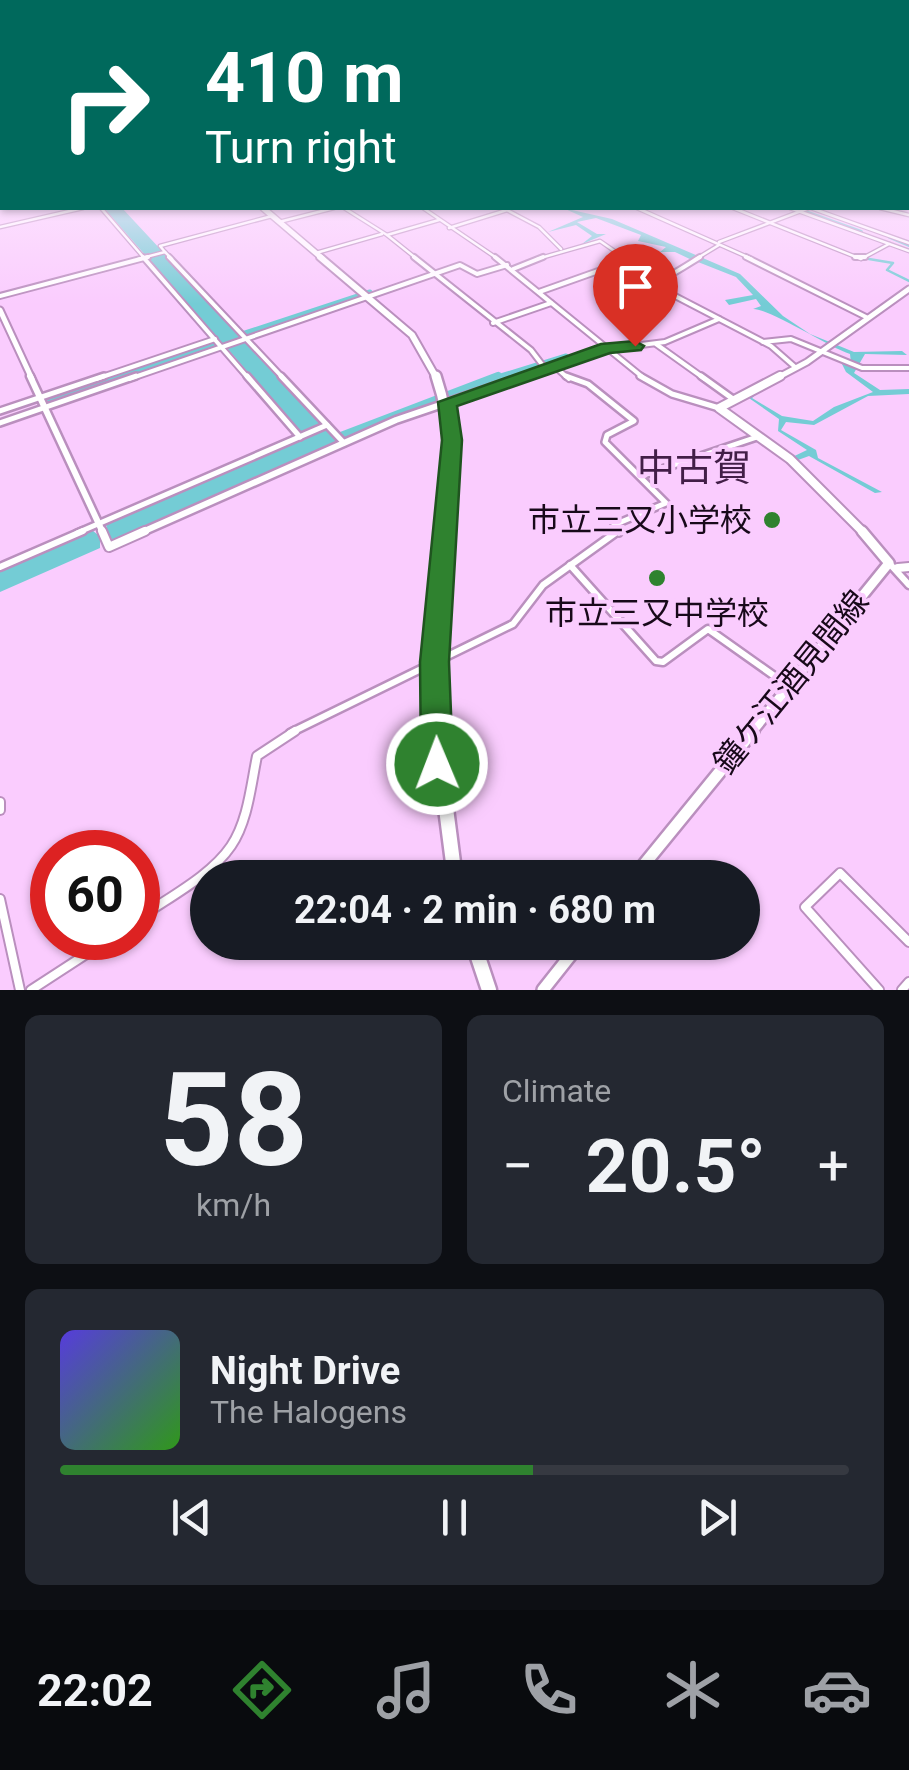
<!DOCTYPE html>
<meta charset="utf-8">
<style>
:root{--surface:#171b24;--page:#242831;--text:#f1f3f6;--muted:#9ea1a6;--line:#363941;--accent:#2f822f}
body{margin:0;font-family:Roboto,"Noto Sans JP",sans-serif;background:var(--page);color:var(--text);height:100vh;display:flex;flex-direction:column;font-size:38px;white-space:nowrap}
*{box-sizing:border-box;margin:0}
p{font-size:32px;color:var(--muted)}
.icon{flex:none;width:55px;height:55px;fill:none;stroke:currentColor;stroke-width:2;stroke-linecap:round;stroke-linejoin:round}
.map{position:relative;height:990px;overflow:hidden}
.drawer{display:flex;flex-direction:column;gap:25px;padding:25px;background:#0d0f14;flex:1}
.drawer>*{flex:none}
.top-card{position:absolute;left:0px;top:0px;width:910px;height:210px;box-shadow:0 2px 8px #0004;background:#00695c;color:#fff;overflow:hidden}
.speed{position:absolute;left:30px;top:830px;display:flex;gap:20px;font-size:50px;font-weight:700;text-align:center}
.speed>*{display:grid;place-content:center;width:130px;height:130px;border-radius:50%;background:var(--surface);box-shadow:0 2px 8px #0004;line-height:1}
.speed .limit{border:15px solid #d22;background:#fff;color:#111}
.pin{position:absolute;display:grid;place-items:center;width:85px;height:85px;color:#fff;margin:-102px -42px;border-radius:50% 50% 50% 0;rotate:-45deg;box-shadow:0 0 10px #0007}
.pin .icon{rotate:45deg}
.me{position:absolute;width:110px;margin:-55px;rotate:359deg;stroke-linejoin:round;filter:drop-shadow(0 0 8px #0008)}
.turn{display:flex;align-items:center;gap:35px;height:210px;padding:0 40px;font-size:45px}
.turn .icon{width:130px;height:130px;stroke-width:2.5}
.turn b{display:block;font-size:70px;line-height:85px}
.big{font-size:75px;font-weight:700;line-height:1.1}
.drawer .tile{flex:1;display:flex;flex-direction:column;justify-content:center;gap:15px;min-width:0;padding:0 35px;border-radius:15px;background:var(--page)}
.drawer .dial{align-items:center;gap:0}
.dial b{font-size:130px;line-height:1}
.song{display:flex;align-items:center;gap:30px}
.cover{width:120px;height:120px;border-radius:15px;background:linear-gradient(135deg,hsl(250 70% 55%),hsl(110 70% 35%))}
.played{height:10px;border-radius:5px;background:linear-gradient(90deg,var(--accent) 60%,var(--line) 60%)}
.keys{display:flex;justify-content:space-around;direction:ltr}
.heat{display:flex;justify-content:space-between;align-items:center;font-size:55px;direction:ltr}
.drawer .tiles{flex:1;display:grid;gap:25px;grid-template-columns:1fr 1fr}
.tile:last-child{grid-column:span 2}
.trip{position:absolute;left:190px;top:860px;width:570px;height:100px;border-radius:50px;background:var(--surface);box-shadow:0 2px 8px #0004;font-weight:700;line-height:100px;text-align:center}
.tabs{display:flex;height:160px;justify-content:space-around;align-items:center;background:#090b0e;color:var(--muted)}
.tabs .icon{width:70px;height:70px}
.tabs .current{color:var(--accent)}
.tabs b{font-size:45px;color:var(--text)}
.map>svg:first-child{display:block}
</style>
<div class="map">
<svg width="909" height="990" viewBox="0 0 909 990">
<rect width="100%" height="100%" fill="#faccfe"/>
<g fill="#74ccd5">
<path d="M 104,208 L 122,208 L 162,251 L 158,255 L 164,254 L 242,338 L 236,341 L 245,341 L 322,424 L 318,431 L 327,429 L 338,441 L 114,541 L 109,536 L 100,540 L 100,548 L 0,592 L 0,570 L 92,530 L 98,535 L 107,531 L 106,524 L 312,435 L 309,431 L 301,433 L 226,347 L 231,342 L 223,344 L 148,258 L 153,256 L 146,256 Z"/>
<path d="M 563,208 L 612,219 L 740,274 L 783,316 L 810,334 L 854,352 L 902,351 L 907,355 L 865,354 L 854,373 L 880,390 L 909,389 L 909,394 L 868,396 L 814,425 L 786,422 L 781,430 L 816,450 L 818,458 L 882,492 L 875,493 L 809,456 L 787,464 L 784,461 L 807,450 L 778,431 L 779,419 L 746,396 L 763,388 L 752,398 L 782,416 L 813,421 L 834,407 L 873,392 L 846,372 L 842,364 L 851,363 L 850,354 C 827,346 769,308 753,309 L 761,306 L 756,299 L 729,305 L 725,300 L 753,295 L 736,277 L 698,262 L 679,274 L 694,261 L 675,252 L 660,252 L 666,247 L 638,241 L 641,235 L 596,218 L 577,222 L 597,234 L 606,234 L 582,244 L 592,236 L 576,225 L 548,232 L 583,217 Z"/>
<path d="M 211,342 L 217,345 L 49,404 L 46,398 Z"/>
</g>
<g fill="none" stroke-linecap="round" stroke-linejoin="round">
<path stroke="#74ccd5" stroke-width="2.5" d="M 869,259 L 893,263 L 887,270 L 909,281"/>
<g stroke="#74ccd5" stroke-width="4">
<path d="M 794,208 L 861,232"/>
<path d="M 890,237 L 909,245"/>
</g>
<g stroke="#74ccd5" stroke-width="5">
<path d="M 236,336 L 370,292"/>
<path d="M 491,379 L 566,356"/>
</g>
<path stroke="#74ccd5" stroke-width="8" d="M 333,439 L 498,376"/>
<defs>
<g id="minor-far4">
<path d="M 101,208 L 145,259"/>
<path d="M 344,208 L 387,235 L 439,220"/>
<path d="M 423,208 L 498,259"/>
<path d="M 503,208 L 539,227 L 561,249"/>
<path d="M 637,208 L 752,259"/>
<path d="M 733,208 L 861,259 L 889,244"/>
<path d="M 790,208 L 909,251"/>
<path d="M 811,208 L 909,243"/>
<path d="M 880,208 L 909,215"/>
<path d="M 279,222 L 334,208"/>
<path d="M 0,227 L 83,208"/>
<path d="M 449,228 L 507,210"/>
<path d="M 387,235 L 417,259"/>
<path d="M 719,242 L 809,208"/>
<path d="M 165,252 L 172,259"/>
<path d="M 165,252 L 160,246 L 272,216"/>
<path d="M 316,253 L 382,234"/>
<path d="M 138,259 L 165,252"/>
<path d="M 537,259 L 600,241 L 626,259"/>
<path d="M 696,259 L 719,245"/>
</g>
<g id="minor-far3">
<path d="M 143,257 L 249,379"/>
<path d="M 169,257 L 284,379"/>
<path d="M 414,257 L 531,350 L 544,367"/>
<path d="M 495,257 L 645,379"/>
<path d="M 623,257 L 655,279"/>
<path d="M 746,257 L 868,318"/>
<path d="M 855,257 L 865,257"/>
<path d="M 513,269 L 543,257"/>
<path d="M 652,284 L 771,346 L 795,367"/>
<path d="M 539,292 L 601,270 C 644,296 661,281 700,257"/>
<path d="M 0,296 L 148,257"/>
<path d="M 493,323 L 551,303"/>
<path d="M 763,342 L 791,339 L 862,368 L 909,368"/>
<path d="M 656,344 L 705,379"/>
<path d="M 609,349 L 665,342 L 719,319"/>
<path d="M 553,365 L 569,379"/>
<path d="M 96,379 L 215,339"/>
<path d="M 129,379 L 460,265 L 477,274 L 507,265"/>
</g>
<g id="minor-far2">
<path d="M 247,376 L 300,437"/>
<path d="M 281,376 L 344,443"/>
<path d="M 566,376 L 588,384 L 634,421 L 607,435 L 605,442 L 666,503 L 614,525 L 619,533"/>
<path d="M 640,376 L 672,394 L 719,408"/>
<path d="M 701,376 L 733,399"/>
<path d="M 0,411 L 104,376"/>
<path d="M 0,423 L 136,376"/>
<path d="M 641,476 L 757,437"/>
<path d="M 77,533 L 327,425"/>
</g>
<g id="minor-far1">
<path d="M 889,563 L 909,585"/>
<path d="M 570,565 L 656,661 L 663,662 L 708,629 L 787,685"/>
<path d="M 0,567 L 83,531"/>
<path d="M 290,733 L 513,624 L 543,585 L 618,531"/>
</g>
<g id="minor">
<path d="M 0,802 L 0,810"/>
<path d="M 0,899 L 20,990"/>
<path d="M 138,919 C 167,898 210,877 231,846 C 248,821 251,785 257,756 L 295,731"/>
<path d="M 31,990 L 111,938"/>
<path d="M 879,990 L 805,907 L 840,873 L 909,942"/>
<path d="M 902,990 L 909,982"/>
</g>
<g id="tertiary-far2">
<path d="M 0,310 L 32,379"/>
<path d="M 517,379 L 608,348"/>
</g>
<g id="tertiary-far1">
<path d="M 30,376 L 103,533"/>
<path d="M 140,533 L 396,420 L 525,376"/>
</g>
<g id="tertiary">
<path d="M 102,531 L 109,547 L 145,531"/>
<path d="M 898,568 L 909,567"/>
</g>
<path id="secondary-far3" d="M 775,379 L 807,362 L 909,289"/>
<path id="secondary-far2" d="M 780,376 L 719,408 L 790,459 L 864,533"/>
<path id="secondary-far1" d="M 751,733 L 889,563 L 862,531"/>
<g id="secondary">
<path d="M 633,878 L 753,731"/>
<path d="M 543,990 L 581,942"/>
</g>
<path id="primary-far4" d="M 263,208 L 323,259"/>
<path id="primary-far3" d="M 320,257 L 412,335 L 437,379"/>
<path id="primary-far2" d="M 436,376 C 454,429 452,479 448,533"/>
<path id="primary-far1" d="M 436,733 L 437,623 L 448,531"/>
<g id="primary">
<path d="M 436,731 L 455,878"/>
<path d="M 473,942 L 489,990"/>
</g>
</defs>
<use href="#minor-far4" stroke="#ba8fbe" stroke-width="5"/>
<use href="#minor-far3" stroke="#ba8fbe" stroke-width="8"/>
<use href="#minor-far2" stroke="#ba8fbe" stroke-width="10"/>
<use href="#minor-far1" stroke="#ba8fbe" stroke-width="11"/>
<use href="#minor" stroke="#ba8fbe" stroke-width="12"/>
<use href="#tertiary-far2" stroke="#ba8fbe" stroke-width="9"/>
<use href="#tertiary-far1" stroke="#ba8fbe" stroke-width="11"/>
<use href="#tertiary" stroke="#ba8fbe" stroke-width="12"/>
<use href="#secondary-far3" stroke="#ba8fbe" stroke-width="9"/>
<use href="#secondary-far2" stroke="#ba8fbe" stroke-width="12"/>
<use href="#secondary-far1" stroke="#ba8fbe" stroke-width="14"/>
<use href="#secondary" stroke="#ba8fbe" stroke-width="16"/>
<use href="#primary-far4" stroke="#ba8fbe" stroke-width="8"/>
<use href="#primary-far3" stroke="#ba8fbe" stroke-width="10"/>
<use href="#primary-far2" stroke="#ba8fbe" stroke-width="14"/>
<use href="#primary-far1" stroke="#ba8fbe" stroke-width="15"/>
<use href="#primary" stroke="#ba8fbe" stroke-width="19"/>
<use href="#minor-far4" stroke="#fff" stroke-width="2.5"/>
<use href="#minor-far3" stroke="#fff" stroke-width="4"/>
<use href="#minor-far2" stroke="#fff" stroke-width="5"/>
<use href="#minor-far1" stroke="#fff" stroke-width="6"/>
<use href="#minor" stroke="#fff" stroke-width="8"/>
<use href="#tertiary-far2" stroke="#fff" stroke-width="5"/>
<use href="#tertiary-far1" stroke="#fff" stroke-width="6"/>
<use href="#tertiary" stroke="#fff" stroke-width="8"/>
<use href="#secondary-far3" stroke="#fff" stroke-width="5"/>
<use href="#secondary-far2" stroke="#fff" stroke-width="8"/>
<use href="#secondary-far1" stroke="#fff" stroke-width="9"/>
<use href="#secondary" stroke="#fff" stroke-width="11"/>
<use href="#primary-far4" stroke="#fff" stroke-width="5"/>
<use href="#primary-far3" stroke="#fff" stroke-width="6"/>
<use href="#primary-far2" stroke="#fff" stroke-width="9"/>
<use href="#primary-far1" stroke="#fff" stroke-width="10"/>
<use href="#primary" stroke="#fff" stroke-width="14"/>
</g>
<linearGradient id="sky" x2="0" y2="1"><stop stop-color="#79bee0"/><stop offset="0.54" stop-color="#fde8ff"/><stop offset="1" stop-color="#fde8ff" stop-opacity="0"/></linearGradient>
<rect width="909" height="304" fill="url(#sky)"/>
<path fill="#2f822f" stroke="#1f541f" stroke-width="2.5" d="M 635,341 L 644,346 L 641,350 L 610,353 L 457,406 L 462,440 L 449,662 L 453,764 L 448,775 L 437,780 L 426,775 L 421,764 L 420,662 L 442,440 L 438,402 L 601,344 Z"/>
<g fill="#2f822f" stroke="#faccfe" stroke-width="4">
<circle cx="772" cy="520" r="10"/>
<circle cx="657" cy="578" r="10"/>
</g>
<g text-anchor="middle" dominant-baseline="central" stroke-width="8" stroke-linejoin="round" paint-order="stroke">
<g font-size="32" fill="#18091a" stroke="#faccfe" text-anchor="end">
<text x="752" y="520">市立三又小学校</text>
<text x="657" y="613" text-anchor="middle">市立三又中学校</text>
</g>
<g font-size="32" fill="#18091a" stroke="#faccfe">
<text transform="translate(791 682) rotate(-51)">鐘ケ江酒見間線</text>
</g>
<g font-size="38" fill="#421e47" stroke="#faccfe">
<text x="694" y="468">中古賀</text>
</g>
</g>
</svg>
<div class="speed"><div class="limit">60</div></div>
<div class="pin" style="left:635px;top:346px;background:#d93025"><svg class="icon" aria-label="arrive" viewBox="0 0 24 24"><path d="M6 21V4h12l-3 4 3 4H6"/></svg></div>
<svg class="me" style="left:437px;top:764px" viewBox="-20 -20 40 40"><circle r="17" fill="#2f822f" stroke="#fff" stroke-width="3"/><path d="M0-11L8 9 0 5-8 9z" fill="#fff"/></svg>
<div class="trip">22:04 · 2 min · 680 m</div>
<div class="top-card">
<div class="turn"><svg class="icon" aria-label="right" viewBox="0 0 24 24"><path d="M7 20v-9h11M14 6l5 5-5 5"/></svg><div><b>410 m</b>Turn right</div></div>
</div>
</div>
<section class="drawer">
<div class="tiles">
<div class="tile dial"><b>58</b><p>km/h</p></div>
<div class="tile"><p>Climate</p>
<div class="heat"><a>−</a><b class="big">20.5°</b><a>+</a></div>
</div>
<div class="tile">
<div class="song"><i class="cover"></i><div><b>Night Drive</b><p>The Halogens</p></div></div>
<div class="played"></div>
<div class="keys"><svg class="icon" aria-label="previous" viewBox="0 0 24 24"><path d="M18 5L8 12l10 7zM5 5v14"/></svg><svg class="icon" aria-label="pause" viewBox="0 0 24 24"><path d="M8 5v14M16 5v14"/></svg><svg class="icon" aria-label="next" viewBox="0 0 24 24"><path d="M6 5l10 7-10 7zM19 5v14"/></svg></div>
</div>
</div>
</section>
<nav class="tabs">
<b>22:02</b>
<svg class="icon current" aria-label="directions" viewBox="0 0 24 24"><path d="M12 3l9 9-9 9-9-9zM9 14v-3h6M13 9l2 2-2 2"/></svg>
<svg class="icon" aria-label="music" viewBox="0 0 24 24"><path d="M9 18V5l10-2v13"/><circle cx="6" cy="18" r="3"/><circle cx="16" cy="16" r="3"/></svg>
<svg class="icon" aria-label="phone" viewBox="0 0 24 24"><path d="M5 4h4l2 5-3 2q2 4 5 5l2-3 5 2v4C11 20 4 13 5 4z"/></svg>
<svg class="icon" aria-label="climate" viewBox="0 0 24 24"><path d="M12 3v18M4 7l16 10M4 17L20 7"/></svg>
<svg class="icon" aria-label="car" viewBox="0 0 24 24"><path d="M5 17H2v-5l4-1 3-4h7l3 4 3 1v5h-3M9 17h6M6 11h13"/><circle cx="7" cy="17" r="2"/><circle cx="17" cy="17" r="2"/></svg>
</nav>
